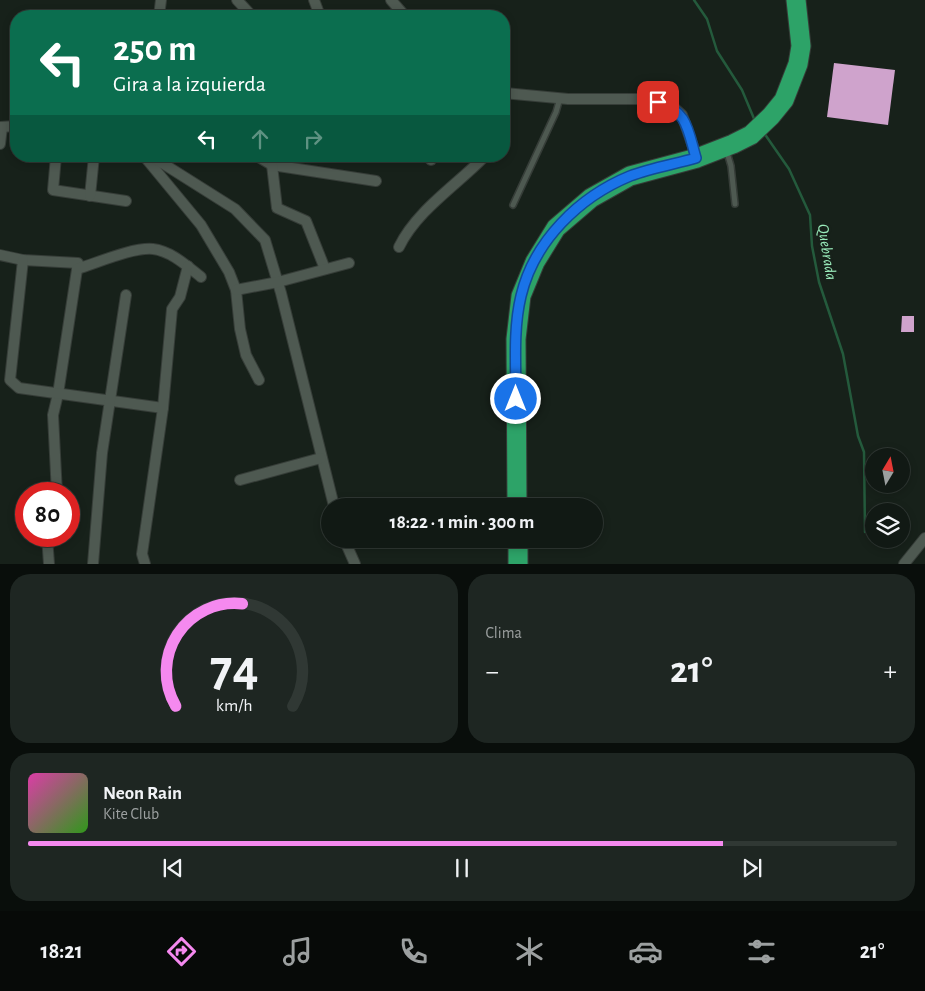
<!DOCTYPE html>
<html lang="es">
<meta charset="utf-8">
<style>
:root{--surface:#111914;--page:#1e2622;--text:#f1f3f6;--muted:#9ca0a0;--line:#303834;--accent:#f589ef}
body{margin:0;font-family:"Alegreya Sans",sans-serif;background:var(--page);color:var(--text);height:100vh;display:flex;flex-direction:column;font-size:19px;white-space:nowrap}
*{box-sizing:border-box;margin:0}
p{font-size:16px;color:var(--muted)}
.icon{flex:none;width:28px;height:28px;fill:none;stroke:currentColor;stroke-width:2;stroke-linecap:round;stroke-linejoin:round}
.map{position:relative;height:564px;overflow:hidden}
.panel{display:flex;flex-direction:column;gap:10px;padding:10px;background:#090e0b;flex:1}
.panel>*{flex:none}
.top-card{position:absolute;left:10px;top:10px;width:500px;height:152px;border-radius:20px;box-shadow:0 2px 8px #0003,0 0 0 1px var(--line);background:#0b6e4f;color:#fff;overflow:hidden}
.needle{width:32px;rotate:10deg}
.tools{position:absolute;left:865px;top:448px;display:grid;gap:10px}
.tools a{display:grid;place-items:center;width:45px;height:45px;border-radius:50%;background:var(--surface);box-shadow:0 2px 8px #0003,0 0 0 1px var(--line);font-size:25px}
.speed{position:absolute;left:15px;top:482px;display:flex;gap:10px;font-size:25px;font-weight:700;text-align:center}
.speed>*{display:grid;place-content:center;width:65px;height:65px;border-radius:50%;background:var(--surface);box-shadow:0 2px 8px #0003,0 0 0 1px var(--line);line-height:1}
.speed .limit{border:8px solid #d22;background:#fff;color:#111}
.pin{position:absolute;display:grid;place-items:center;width:42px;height:42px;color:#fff;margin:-21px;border-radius:10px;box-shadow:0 2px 8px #0006}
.me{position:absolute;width:55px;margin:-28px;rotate:0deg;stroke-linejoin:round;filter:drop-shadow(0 0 4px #0008)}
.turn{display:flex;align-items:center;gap:18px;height:105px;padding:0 20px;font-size:22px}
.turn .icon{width:65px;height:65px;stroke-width:2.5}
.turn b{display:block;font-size:35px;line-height:42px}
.lanes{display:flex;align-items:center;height:48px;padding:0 20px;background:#0003;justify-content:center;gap:25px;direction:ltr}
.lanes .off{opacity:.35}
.big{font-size:38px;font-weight:700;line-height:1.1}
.panel .widget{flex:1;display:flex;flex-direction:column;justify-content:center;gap:8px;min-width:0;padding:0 18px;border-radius:20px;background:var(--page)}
.panel .dial{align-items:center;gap:0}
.dial svg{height:130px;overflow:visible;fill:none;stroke:var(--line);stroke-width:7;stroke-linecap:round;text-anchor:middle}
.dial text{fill:var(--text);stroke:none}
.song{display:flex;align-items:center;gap:15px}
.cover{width:60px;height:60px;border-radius:8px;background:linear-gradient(135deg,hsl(320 70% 55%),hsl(110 70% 35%))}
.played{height:5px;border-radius:2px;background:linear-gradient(90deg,var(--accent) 80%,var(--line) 80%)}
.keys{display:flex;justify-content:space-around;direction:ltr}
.heat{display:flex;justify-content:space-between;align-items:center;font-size:28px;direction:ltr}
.panel .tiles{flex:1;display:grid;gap:10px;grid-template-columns:1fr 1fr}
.widget:last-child{grid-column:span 2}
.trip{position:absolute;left:321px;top:498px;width:282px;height:50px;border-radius:25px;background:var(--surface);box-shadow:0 2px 8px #0003,0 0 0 1px var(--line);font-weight:700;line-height:50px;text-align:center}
.menu{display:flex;height:80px;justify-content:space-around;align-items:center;background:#070a08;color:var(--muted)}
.menu .icon{width:35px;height:35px}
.menu .selected{color:var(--accent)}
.menu b{font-size:22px;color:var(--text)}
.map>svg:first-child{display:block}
</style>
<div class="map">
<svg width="925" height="564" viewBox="0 0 925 564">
<rect width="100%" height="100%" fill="#17211a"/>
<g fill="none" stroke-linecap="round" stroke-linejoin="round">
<g stroke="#245a3c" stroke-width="2.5">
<path d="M 694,0 L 707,19 L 717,51 L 742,90 L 755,121"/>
<path d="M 764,133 L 789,169 L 810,215 L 812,246 L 819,282 L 843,354 L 858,436 L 864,452 L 865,532"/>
</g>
</g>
<g fill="#cfa3cc">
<path d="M 834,63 L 895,70 L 888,125 L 827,117 Z"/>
<path d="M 902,316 L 914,316 L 914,332 L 901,332 Z"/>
</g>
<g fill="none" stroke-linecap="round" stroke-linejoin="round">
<defs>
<g id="lane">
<path d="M 726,149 L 731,166 L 735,204"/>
<path d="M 513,205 L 556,112 L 560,98"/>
</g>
<g id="street">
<path d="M 237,0 L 252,16"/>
<path d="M 314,0 L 320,16"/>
<path d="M 391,0 L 405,16"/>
<path d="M 159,16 L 161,0"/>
<path d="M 504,93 L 568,99 L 643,99 L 672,106 L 682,115 L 697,158"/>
<path d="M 0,127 L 16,126"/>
<path d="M 0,144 L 2,127"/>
<path d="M 56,156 L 53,190 L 126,201"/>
<path d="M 144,156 L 201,225 L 229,272 L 236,290 L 240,329 L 246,355 L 259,380"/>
<path d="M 151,156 L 235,209 L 265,240 L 281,293 L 334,506"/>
<path d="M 257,156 L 272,165 L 376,181"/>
<path d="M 427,156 L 431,160"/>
<path d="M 272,165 L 277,208 L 306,221 L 325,269"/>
<path d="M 90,196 L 94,156"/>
<path d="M 399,247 C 417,210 457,185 485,156"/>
<path d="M 0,255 L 23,260 L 78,263 L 58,394 L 53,415 L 57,494"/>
<path d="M 23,260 L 10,380 L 19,388 L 163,408"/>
<path d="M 77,269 C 97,263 133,247 153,249 C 171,251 187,266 201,277"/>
<path d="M 236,290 L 278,282 L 349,263"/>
<path d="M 240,480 L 321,458"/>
<path d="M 47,536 L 49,564"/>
<path d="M 344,539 L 355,564"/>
<path d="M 93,564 L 102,453 L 126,295"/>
<path d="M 145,564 L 142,554 L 163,408 L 172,309 L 180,297 L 188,266"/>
<path d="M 904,564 L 925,538"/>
</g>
<g id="highway">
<path d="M 517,506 L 516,339 L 521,296 L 535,262 L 556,228 L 591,198 L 630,176 L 697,158 L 733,144 L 751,135 L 771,116 L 784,100 L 798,64 L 801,46 L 796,0"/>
<path d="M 518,539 L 518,564"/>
</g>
</defs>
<use href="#lane" stroke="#363d38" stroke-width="8"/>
<use href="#street" stroke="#363d38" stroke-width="12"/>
<use href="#highway" stroke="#363d38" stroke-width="21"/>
<use href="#lane" stroke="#4e5951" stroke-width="5"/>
<use href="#street" stroke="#4e5951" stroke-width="10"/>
<use href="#highway" stroke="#2da368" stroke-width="19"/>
</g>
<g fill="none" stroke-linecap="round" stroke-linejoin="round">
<defs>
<path id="route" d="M 516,399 C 516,366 513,329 521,296 C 534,241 579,197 630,176 C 651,168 675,164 696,158 C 688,131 688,111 658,102"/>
</defs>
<use href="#route" stroke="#114b97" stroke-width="12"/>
<use href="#route" stroke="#1a73e8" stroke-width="9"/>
</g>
<g text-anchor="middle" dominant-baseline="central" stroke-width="5" stroke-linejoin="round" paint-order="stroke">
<g font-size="16" font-style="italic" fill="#9aecbb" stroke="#17211a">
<text transform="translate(827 252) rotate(81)">Quebrada</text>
</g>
</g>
</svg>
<div class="tools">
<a><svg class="needle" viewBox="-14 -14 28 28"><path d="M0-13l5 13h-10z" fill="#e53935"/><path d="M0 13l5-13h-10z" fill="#9ca0a0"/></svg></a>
<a><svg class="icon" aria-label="layers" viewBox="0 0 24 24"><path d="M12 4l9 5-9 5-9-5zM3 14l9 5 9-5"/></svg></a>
</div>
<div class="speed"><div class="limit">80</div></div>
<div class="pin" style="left:658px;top:102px;background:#d93025"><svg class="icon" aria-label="arrive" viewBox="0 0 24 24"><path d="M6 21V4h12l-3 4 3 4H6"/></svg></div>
<svg class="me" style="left:516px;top:399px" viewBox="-20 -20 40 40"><circle r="17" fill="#1a73e8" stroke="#fff" stroke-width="3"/><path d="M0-11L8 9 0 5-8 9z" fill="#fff"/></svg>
<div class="trip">18:22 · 1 min · 300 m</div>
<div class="top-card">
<div class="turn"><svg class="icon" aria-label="left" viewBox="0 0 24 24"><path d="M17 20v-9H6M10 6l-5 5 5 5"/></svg><div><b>250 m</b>Gira a la izquierda</div></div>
<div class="lanes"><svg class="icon" aria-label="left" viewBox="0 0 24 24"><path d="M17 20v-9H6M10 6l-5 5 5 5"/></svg><svg class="icon off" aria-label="ahead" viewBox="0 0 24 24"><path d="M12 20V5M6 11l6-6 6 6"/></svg><svg class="icon off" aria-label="right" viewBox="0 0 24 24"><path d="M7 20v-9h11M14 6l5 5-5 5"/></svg></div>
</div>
</div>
<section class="panel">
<div class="tiles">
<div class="widget dial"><svg viewBox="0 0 100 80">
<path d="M14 69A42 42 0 1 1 86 69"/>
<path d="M14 69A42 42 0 0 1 55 6" stroke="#f589ef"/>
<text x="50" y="56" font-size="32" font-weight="700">74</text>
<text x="50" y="72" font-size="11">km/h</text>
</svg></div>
<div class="widget"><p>Clima</p>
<div class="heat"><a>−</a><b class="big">21°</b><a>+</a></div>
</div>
<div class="widget">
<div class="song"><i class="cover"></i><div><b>Neon Rain</b><p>Kite Club</p></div></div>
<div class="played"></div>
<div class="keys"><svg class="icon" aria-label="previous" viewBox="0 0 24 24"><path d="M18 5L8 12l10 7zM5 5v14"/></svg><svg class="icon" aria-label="pause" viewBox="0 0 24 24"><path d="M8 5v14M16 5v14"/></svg><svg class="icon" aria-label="next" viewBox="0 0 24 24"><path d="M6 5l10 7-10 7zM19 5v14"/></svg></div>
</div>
</div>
</section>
<nav class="menu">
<b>18:21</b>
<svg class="icon selected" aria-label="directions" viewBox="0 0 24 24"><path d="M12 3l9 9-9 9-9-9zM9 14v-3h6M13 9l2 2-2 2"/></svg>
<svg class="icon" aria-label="music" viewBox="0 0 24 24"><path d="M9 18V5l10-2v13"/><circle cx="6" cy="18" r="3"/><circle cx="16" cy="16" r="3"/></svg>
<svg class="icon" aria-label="phone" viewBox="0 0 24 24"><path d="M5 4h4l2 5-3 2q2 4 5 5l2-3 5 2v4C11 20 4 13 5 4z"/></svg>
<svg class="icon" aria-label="climate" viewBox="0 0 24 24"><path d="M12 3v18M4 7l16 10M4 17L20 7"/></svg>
<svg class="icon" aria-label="car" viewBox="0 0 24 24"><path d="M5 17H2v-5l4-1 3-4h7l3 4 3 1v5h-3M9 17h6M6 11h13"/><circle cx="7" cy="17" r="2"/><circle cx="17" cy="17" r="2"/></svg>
<svg class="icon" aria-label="filters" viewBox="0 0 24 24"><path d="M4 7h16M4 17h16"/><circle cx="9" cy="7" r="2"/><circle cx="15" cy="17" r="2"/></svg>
<b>21°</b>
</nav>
